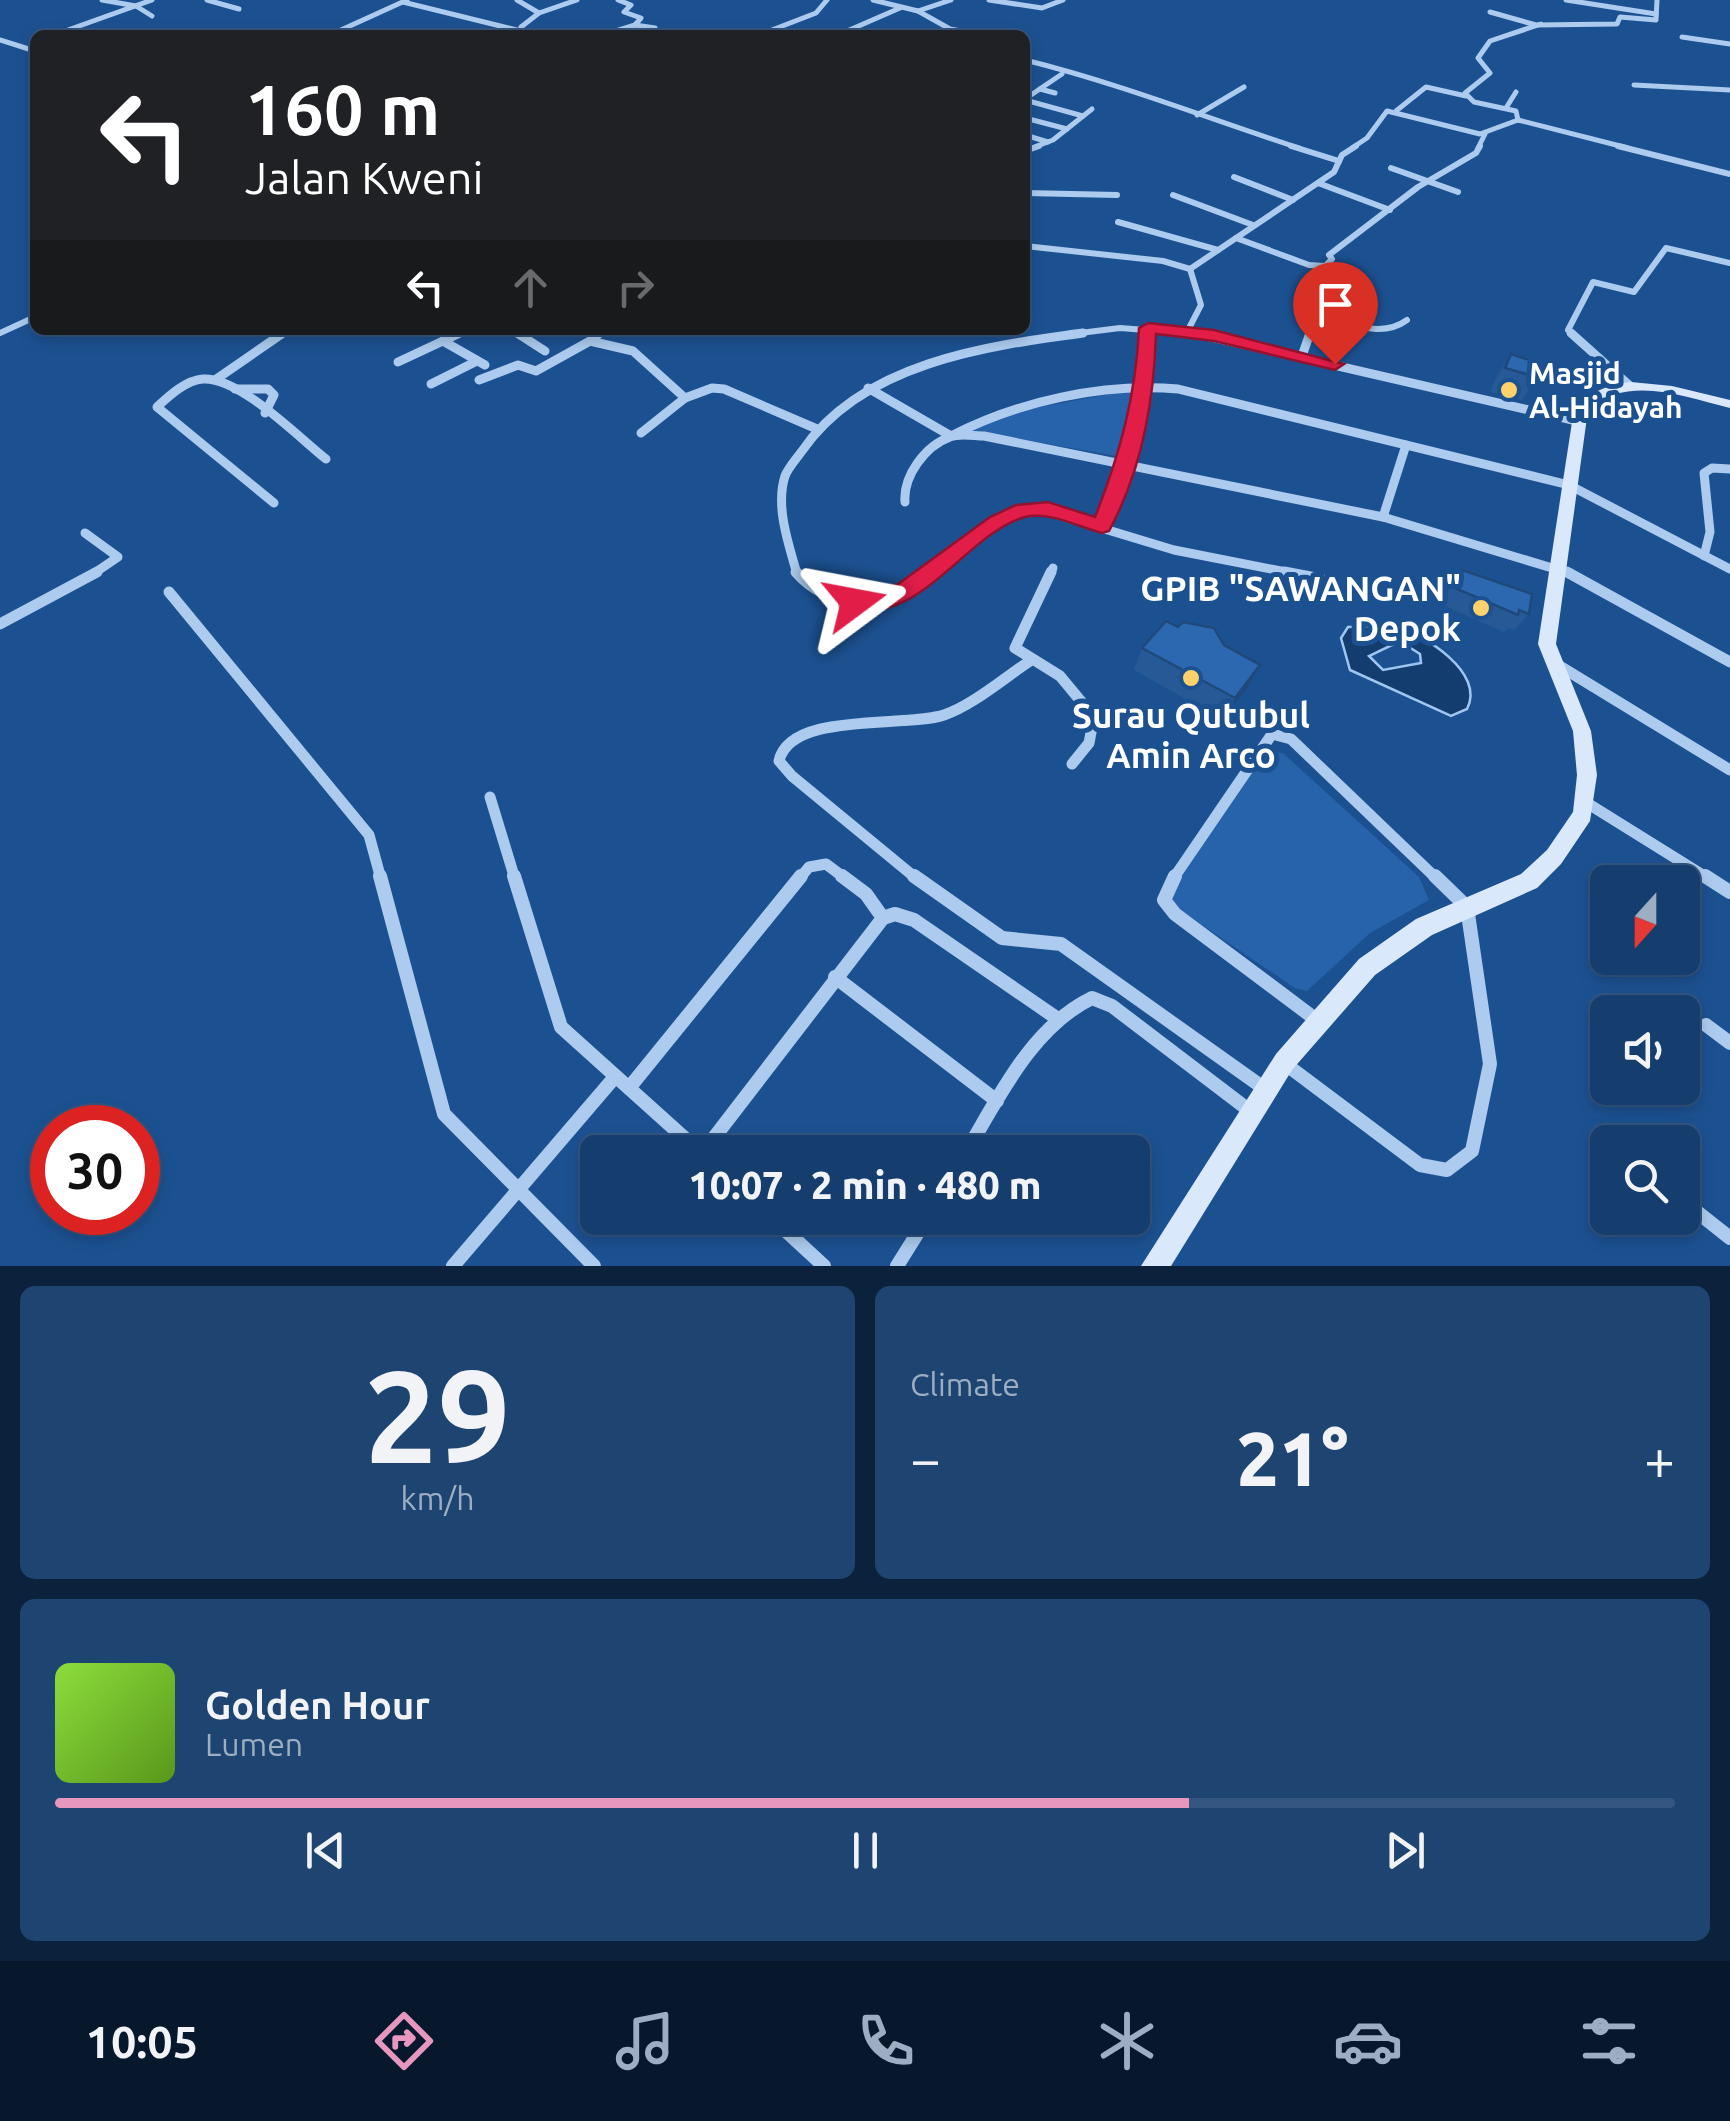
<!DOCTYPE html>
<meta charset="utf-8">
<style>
:root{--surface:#153d6d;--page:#1e4472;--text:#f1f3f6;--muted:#9daec2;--line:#345680;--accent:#e797bd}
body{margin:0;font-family:Ubuntu,sans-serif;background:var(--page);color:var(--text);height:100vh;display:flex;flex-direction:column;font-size:38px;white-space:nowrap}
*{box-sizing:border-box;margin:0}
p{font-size:32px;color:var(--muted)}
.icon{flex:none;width:55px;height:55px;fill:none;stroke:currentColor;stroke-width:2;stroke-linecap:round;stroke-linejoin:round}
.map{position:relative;height:1266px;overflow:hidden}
.sheet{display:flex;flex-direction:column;gap:20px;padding:20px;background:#0c223c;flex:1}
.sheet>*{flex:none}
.top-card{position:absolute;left:30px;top:30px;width:1000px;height:305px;border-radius:15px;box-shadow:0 5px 15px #0003,0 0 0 2px var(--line);background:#202124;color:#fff;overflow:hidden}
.needle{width:65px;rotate:201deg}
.controls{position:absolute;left:1590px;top:865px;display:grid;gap:20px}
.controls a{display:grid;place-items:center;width:110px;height:110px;border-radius:15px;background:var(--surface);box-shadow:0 5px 15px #0003,0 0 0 2px var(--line);font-size:50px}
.speed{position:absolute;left:30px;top:1105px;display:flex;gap:20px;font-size:50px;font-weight:700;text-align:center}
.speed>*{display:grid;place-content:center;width:130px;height:130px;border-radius:50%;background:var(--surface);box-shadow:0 5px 15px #0003,0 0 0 2px var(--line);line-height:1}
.speed .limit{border:15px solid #d22;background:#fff;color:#111}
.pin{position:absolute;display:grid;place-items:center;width:85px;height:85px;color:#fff;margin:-102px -42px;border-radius:50% 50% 50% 0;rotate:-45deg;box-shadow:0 0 10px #0007}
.pin .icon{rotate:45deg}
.me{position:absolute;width:110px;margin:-55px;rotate:77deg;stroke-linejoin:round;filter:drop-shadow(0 0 8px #0008)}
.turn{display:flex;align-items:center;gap:35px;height:210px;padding:0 50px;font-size:45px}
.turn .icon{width:130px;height:130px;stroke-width:2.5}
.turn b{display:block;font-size:70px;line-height:85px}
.lanes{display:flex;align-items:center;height:95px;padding:0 50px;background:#0003;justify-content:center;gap:50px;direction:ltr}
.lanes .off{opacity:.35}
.big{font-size:75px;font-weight:800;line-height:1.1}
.sheet .card{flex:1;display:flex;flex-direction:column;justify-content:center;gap:15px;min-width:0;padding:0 35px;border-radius:15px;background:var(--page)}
.sheet .dial{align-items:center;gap:0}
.dial b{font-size:130px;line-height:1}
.song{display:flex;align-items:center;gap:30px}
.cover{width:120px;height:120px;border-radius:15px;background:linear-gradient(135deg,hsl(90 70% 55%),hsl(90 70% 35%))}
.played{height:10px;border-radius:5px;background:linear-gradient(90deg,var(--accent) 70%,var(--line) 70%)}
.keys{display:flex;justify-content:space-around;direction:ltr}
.heat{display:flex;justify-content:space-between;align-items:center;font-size:55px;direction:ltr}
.sheet .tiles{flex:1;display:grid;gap:20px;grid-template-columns:1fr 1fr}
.card:last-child{grid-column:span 2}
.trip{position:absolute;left:580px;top:1135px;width:570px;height:100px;border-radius:15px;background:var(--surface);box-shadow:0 5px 15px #0003,0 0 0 2px var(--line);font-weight:800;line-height:100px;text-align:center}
.dock{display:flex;height:160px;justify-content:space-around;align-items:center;background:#08182c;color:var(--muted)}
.dock .icon{width:70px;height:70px}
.dock .on{color:var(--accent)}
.dock b{font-size:45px;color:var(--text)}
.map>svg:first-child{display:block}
</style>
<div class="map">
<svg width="1730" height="1266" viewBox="0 0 1730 1266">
<rect width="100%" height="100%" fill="#1c5191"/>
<g fill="#2663aa">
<path d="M 1138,389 L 1116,456 L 970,430 L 990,416 Z"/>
<path d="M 1255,745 L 1284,754 L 1419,877 L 1429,900 L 1370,933 L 1307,991 L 1295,988 L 1168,902 L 1164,886 L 1202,841 Z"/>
</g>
<path fill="#133c6f" stroke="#9fc6f0" stroke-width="2.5" d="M 1390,626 L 1396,643 L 1369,656 L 1383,670 L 1421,663 L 1420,654 L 1401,642 L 1395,627 C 1424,634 1486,673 1467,709 L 1451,716 L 1350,670 L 1341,638 L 1348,627 Z"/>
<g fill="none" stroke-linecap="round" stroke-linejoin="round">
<g stroke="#accbee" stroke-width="5">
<path d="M 102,0 L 136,6 L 152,16"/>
<path d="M 207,0 L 239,9"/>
<path d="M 517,0 L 539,13 L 521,27"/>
<path d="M 618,0 L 631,5 L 624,12 L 641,18 L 635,25"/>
<path d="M 873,0 L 918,11 L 951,0"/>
<path d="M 989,0 L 1042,8 L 1063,0"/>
<path d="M 1566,0 L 1656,14"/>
<path d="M 403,2 L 537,35"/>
<path d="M 918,11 L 950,29 L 983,35"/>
<path d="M 1490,12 L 1536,25 L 1617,24 L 1620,17 L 1656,20 L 1657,0"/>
<path d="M 539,13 L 577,0"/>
<path d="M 54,35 L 152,0"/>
<path d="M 330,35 L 407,0"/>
<path d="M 603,35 L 635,25 L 655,28"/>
<path d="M 759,35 L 816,13 L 827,0"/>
<path d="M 838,35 L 900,8"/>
<path d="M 1682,37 L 1730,44"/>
<path d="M 0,40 L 35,51"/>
<path d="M 1025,60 C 1118,83 1207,118 1299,148"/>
<path d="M 1634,85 L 1730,90"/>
<path d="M 1040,89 L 1055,93"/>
<path d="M 1025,99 L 1062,74"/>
<path d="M 1025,100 L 1083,116"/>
<path d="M 1506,108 L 1516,92"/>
<path d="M 1396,111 L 1426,87 L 1466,96"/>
<path d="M 1197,115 L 1244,87"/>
<path d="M 1025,118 L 1067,129"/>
<path d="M 1518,120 L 1516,111 L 1474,102 L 1465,93 L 1490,73 L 1478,58 L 1490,41 L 1541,24"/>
<path d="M 1025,135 L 1048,142"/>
<path d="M 1032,148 L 1053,140 L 1092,109"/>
<path d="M 1352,148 L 1367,138 L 1387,111 L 1480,134 L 1518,120 L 1628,148"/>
<path d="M 1478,148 L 1485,134"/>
</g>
<g stroke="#accbee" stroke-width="6">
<path d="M 1291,146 L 1339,161"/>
<path d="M 1618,146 L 1730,174"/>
<path d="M 1025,151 L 1039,146"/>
<path d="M 1391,168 L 1458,192"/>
<path d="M 1234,177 L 1293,200"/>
<path d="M 1318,183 L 1390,210"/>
<path d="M 1025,193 L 1117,195"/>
<path d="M 1173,195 L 1253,225"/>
<path d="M 1118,222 L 1218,250"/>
<path d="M 1236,238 L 1309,265 L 1325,266 L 1332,259 L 1329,255 L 1418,187 L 1476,153 L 1480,146"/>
<path d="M 1025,246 L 1163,261 L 1190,269"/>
<path d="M 1190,269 L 1334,172 L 1342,155 L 1356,146"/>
<path d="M 513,330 L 521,335"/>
<path d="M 1187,332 L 1201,305 L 1190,269"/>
<path d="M 0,333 L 35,317"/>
<path d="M 279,335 L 287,330"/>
<path d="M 455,335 L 466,330"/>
<path d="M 597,335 L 604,330"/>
<path d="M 1064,335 L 1120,328 L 1209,335"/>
<path d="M 1147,335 L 1148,328"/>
<path d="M 1310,335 L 1317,315 C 1346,321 1380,340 1407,320"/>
<path d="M 1574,335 L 1568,330 L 1593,282 L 1634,292 L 1666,248 L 1730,263"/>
</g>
<g stroke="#accbee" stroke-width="9">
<path d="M 517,333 L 545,351"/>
<path d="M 1194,333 L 1577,421"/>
<path d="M 1571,333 L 1629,385"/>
<path d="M 443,341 L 485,365"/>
<path d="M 590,341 L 600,333"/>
<path d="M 1302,356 L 1310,333"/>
<path d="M 398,362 L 460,333"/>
<path d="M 215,380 L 283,333"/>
<path d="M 479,380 L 518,365 L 536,371 L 590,341 L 633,351 L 685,398 L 712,388 L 724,389 L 817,429"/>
<path d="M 431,384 L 477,361"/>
<path d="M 868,388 L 951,436 C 1019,401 1102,383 1178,389 L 1569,485 L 1730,569"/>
<path d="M 235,389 L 268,389 L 274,395 L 265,413"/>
<path d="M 641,433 L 685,398"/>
<path d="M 905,502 C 903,476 925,446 950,437 C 959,433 974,436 984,436 L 1383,517 L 1572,574"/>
<path d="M 274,503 L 157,407 C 169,396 186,380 203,379 C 240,377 298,437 326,459"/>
<path d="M 1383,517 L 1406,445"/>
<path d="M 1102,526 L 1133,429 L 1148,333"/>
<path d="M 85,533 L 118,557 L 93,574"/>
<path d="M 1704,556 L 1710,532 L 1704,473 L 1712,468 L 1730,469"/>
<path d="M 797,574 C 789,545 775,507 785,476 C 788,468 797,458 802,451 C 862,363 986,346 1083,333"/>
<path d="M 927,574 L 997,522 L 1035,508 L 1174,550 L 1296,574"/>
<path d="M 1050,574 L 1053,568"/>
</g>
<g stroke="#accbee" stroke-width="11">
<path d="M 796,572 C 834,615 889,603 931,572"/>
<path d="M 1051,572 L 1015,648 L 1060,676 L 1094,717 L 1089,743 L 1072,764"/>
<path d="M 1284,572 L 1321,579"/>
<path d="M 1567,572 L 1730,662"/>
<path d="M 169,592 L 369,835 L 381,879"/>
<path d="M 0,624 L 97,572"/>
<path d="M 1558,665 L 1730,770"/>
<path d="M 490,797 L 515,879"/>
<path d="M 1587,803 L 1709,879"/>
<path d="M 799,879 L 809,867 L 826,864 L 846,879"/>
<path d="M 917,879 L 792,776 L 779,761 C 790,711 905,728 944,715 C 973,705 1004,678 1030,661"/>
<path d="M 1173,879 L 1272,734 L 1291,739 L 1437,879"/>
</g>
<g stroke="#accbee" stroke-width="14">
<path d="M 380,876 L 444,1114 L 594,1266"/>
<path d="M 514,876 L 561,1027 L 700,1152"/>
<path d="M 914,876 L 1002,938 L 1061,944 L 1265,1089"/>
<path d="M 1175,876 L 1164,900 L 1175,914 L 1318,1021"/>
<path d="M 1705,876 L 1730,892"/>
<path d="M 883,918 L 895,914 L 914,920 L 1058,1019"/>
<path d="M 835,977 L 997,1101"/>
<path d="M 1706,1025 L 1730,1043"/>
<path d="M 1284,1063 L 1420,1165 L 1447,1170 L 1472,1151 L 1490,1064 L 1467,907 L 1435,876"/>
<path d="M 629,1088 L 801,876"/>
<path d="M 703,1152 L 883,918 L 866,894 L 842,876"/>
<path d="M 966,1152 C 999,1097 1032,1027 1092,998 L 1112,1006 L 1250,1111"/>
<path d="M 1682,1200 L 1730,1238"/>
<path d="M 772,1218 L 824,1266"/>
<path d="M 453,1266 L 614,1078"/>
<path d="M 897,1266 L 927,1218"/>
</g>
<path fill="#d9e8fa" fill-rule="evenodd" d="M 1631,382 L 1672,386 L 1730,400 L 1730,408 C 1684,397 1628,374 1588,410 L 1556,644 L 1591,731 L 1597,775 L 1590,821 L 1561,864 L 1537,888 L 1432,935 L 1375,975 L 1292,1070 L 1171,1266 L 1141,1266 L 1276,1054 L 1359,959 L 1416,919 L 1521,874 L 1547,850 L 1573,812 L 1577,775 L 1573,731 L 1538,644 L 1574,409 C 1591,391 1607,385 1631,382 Z"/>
</g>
<g fill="#265996">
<path d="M 1511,354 L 1537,377 L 1522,400 L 1490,392 L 1496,378 Z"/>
<path d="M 1462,570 L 1529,614 L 1514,630 L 1508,628 L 1504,632 L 1445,606 L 1449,587 Z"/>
<path d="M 1178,627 L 1248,687 L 1223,720 L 1134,670 L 1142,648 Z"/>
</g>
<path fill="#1f497a" d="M 1260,665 L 1248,687 L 1223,720 L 1235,698 Z"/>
<g fill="#2c68af" stroke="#1f497a" stroke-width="2.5">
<path d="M 1511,354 L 1542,364 L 1537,377 L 1505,368 Z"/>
<path d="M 1462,570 L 1532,594 L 1529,614 L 1519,610 L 1518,615 L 1457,589 Z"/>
<path d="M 1166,621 L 1178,627 L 1183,622 L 1214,628 L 1224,645 L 1260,665 L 1235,698 L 1142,648 Z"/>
</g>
<path fill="#e11d48" stroke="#92132f" stroke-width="2.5" d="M 1148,323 L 1214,330 L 1344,364 L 1335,370 L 1214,341 L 1156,334 C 1154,401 1141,472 1109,531 L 1102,533 C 1079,527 1049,511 1025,517 C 966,533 918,630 847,607 L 847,596 L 898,584 L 990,517 L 1016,505 L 1048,502 L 1095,517 C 1120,454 1136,395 1139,328 Z"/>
<g fill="#fed16a" stroke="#1c5191" stroke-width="4">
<circle cx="1509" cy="390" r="10"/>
<circle cx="1481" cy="608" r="10"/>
<circle cx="1191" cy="678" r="10"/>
</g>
<g text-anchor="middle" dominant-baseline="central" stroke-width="10" stroke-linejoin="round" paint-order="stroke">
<g font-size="30" font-weight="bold" fill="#fff" stroke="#1c5191" text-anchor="start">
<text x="1529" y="373">Masjid<tspan x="1529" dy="34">Al-Hidayah</tspan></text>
</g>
<g font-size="35" font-weight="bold" fill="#fff" stroke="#1c5191" text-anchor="end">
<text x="1461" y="588">GPIB "SAWANGAN"<tspan x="1461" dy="40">Depok</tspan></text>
<text x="1191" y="715" text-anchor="middle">Surau Qutubul<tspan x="1191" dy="40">Amin Arco</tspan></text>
</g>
</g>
</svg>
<div class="controls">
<a><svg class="needle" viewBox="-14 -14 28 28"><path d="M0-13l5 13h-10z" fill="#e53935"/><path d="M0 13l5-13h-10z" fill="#9daec2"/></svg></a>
<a><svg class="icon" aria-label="sound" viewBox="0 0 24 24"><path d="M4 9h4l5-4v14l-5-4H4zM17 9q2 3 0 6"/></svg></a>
<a><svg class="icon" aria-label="search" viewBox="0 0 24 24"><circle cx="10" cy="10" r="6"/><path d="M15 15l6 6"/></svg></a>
</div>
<div class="speed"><div class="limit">30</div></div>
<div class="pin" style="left:1335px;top:364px;background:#d93025"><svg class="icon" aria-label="arrive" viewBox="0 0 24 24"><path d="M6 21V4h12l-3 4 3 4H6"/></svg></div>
<svg class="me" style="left:855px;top:602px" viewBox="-20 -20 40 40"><path d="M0-17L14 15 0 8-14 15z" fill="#e11d48" stroke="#fff" stroke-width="4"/></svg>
<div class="trip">10:07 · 2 min · 480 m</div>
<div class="top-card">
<div class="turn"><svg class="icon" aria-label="left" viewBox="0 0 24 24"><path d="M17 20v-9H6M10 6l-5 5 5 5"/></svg><div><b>160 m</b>Jalan Kweni</div></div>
<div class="lanes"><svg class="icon" aria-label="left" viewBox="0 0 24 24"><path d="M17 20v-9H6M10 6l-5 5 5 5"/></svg><svg class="icon off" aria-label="ahead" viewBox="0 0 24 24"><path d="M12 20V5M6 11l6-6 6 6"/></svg><svg class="icon off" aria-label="right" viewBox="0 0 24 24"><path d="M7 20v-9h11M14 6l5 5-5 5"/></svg></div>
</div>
</div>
<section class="sheet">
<div class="tiles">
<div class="card dial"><b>29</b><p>km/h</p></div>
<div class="card"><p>Climate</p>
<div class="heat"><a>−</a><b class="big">21°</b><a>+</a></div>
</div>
<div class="card">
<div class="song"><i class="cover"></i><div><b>Golden Hour</b><p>Lumen</p></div></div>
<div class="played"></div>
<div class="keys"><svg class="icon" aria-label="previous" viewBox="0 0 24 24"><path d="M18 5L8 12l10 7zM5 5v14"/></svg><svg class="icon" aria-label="pause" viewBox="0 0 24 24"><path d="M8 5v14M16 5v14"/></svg><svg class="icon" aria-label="next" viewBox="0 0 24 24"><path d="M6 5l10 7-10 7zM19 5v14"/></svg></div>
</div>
</div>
</section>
<nav class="dock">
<b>10:05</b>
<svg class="icon on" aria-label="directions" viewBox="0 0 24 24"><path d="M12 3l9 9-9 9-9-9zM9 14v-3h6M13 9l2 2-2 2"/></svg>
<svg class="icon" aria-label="music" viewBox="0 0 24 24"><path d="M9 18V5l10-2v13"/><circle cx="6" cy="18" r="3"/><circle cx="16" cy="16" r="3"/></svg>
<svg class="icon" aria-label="phone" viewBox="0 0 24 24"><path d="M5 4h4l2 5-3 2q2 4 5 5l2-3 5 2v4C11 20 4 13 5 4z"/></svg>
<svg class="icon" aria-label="climate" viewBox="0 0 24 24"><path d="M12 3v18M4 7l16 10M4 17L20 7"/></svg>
<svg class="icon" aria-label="car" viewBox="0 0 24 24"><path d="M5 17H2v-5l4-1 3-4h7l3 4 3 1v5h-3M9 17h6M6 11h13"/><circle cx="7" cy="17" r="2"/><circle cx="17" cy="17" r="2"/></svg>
<svg class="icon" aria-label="filters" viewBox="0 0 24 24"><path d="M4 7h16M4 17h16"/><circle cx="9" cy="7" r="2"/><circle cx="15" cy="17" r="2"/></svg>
</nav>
